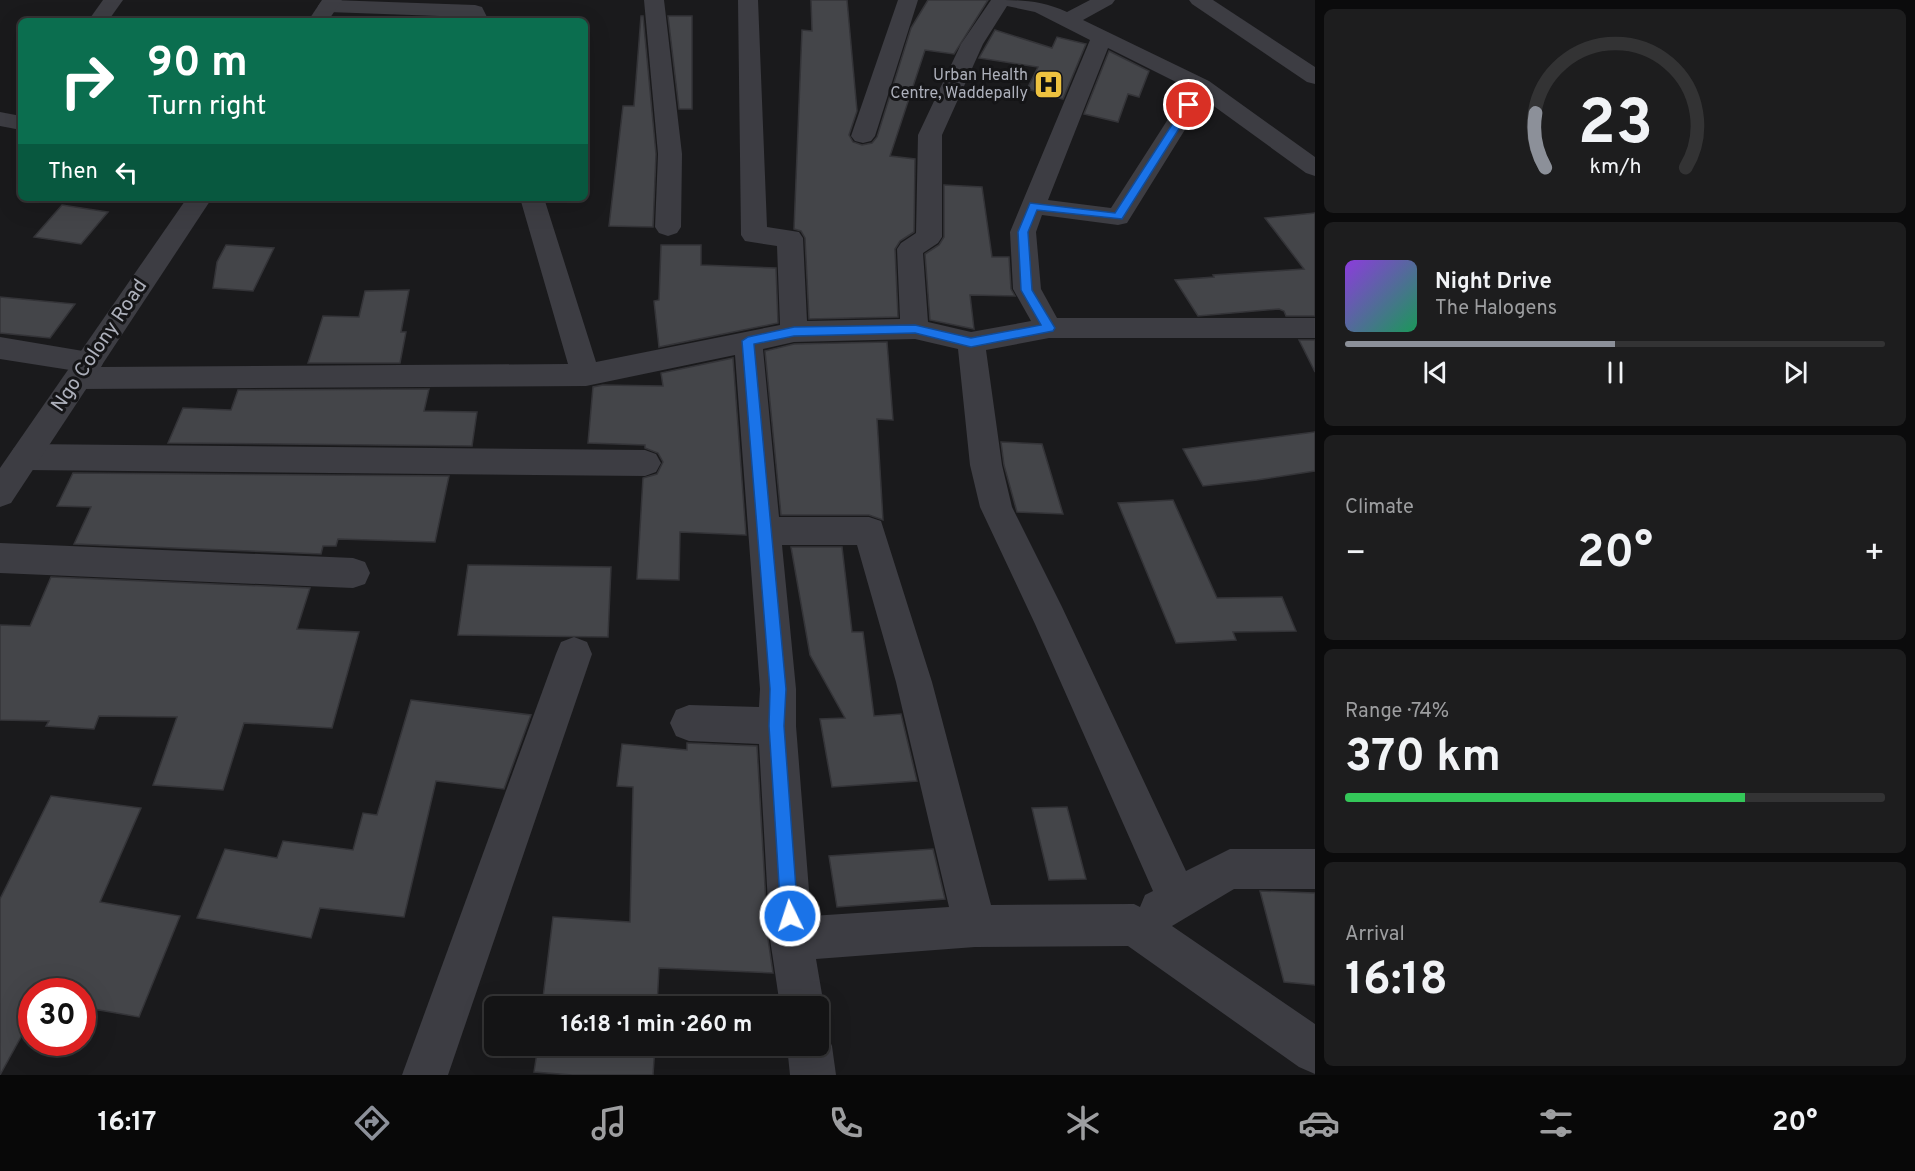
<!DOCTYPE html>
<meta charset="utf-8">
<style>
:root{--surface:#141415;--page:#1d1d1e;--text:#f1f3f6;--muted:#9d9ea0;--line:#333334;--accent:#8c9099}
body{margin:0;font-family:Overpass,sans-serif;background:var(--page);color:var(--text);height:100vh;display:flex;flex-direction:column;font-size:22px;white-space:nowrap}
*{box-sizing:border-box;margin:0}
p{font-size:20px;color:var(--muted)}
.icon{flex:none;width:33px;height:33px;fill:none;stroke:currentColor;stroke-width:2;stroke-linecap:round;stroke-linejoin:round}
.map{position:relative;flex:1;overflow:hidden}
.panel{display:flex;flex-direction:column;gap:9px;padding:9px;background:#0b0b0c;width:600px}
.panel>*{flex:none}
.guide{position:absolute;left:18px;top:18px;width:570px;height:183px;border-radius:9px;box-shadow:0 6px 24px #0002,0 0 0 2px var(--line);background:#0b6e4f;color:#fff;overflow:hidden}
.speed{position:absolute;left:18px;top:978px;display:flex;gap:12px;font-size:30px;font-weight:700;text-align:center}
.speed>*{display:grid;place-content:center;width:78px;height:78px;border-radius:50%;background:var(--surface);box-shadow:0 6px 24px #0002,0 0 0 2px var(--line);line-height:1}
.speed .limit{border:9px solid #d22;background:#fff;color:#111}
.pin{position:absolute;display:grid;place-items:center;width:51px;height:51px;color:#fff;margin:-26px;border:3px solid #fff;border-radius:50%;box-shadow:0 2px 6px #0007}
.me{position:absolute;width:66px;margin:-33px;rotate:356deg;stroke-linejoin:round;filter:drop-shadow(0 0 4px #0008)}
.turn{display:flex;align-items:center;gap:21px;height:126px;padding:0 30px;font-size:27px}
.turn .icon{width:78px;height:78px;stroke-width:2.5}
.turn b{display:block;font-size:42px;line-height:51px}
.then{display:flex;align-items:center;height:57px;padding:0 30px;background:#0003;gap:12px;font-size:22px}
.big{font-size:45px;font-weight:700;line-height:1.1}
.panel .card{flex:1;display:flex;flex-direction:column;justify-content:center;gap:9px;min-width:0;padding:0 21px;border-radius:9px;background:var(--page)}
.panel .dial{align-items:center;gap:0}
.dial svg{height:156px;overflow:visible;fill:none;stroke:var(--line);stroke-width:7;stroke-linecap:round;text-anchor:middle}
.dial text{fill:var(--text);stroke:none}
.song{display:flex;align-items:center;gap:18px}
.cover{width:72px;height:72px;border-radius:9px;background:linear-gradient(135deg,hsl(270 70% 55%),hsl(150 70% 35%))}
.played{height:6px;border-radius:3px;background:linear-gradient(90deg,var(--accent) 50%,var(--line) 50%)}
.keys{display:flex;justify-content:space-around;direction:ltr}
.heat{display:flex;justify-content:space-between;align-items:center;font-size:33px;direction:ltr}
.charge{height:9px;border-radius:4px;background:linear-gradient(90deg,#34c759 74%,var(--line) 0)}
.trip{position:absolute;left:484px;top:996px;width:345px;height:60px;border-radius:9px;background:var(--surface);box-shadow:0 6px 24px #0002,0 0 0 2px var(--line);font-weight:700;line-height:60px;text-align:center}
.tabs{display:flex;height:96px;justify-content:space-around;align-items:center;background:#080808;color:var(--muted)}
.tabs .icon{width:42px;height:42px}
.tabs .on{color:var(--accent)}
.tabs b{font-size:27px;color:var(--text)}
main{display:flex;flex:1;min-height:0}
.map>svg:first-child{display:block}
</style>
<main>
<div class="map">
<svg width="1315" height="1075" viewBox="0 0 1315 1075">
<rect width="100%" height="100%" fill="#1a1a1c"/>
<g fill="#444549" stroke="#343438" stroke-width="1.5">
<path d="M 811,0 L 847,0 L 857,111 L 849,135 L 853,142 L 862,145 L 872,143 L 877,137 L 911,28 L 928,0 L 988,0 L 954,54 L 925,50 L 890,156 L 915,159 L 914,232 L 900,241 L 895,249 L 898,317 L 809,319 L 805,238 L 801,231 L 794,229 L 802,30 L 812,31 Z"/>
<path d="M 641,16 L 643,16 L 656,154 L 653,227 L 609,226 L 623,106 L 634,106 Z"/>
<path d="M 668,16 L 692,16 L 692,109 L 679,109 Z"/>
<path d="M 995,30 L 1052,48 L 1057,37 L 1086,44 L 1063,99 L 1027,89 L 1038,67 L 979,58 Z"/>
<path d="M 1109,51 L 1149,71 L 1139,97 L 1128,94 L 1118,122 L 1084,114 Z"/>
<path d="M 944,185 L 982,187 L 992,257 L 1009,257 L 1011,289 L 1015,296 L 970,295 L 974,329 L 930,320 L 925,254 L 939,245 L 944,237 Z"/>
<path d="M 62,205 L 108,212 L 81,244 L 34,237 Z"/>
<path d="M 1315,213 L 1315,316 L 1286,316 L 1284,311 L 1279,309 L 1198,316 L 1175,280 L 1214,277 L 1213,275 L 1304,269 L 1265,218 Z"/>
<path d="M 226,245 L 274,248 L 253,291 L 213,288 L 217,262 Z"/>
<path d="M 661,245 L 701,245 L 701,265 L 776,268 L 778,323 L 659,347 L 654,301 L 659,300 Z"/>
<path d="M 409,290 L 401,332 L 406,332 L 400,363 L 308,363 L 323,316 L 359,317 L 365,291 Z"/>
<path d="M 0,297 L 75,304 L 50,338 L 0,333 Z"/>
<path d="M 1299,340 L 1315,340 L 1315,372 Z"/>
<path d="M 887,342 L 893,420 L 877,419 L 883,520 L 869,515 L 781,515 L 765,351 L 794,344 Z"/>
<path d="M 733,358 L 746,535 L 680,532 L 679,580 L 637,579 L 643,478 L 657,474 L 663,462 L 658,453 L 645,448 L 645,445 L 588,443 L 593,387 L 603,385 L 663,386 L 661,373 Z"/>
<path d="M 429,389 L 424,411 L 477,412 L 472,446 L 168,443 L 183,408 L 231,410 L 238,390 Z"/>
<path d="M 1315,432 L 1315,471 L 1257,480 L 1203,486 L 1183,449 Z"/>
<path d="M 1001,442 L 1042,444 L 1063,514 L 1017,512 L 1004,465 Z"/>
<path d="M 73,473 L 449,476 L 435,542 L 338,539 L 336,546 L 323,546 L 321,554 L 74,544 L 91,507 L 57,506 Z"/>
<path d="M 1173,500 L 1217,598 L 1282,597 L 1296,631 L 1233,632 L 1236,640 L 1176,643 L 1118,503 Z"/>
<path d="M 791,547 L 842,547 L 852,632 L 863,632 L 874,716 L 901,714 L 917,781 L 832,787 L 820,719 L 845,718 L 810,655 Z"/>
<path d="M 468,565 L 611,567 L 608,637 L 458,635 Z"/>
<path d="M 51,577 L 310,588 L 297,629 L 359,632 L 332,728 L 244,723 L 223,790 L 153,785 L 177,717 L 99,716 L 94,729 L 46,726 L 49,721 L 0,720 L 0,625 L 30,626 Z"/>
<path d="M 411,700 L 531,715 L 504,789 L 436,781 L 404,917 L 320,908 L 311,938 L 197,918 L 225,849 L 277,858 L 283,841 L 353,850 L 363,813 L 377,815 Z"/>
<path d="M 687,743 L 757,746 L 768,939 L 773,973 L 659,968 L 657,1006 L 542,1006 L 553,917 L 630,922 L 633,787 L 617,786 L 622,744 L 687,750 Z"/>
<path d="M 51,796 L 141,808 L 100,902 L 180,916 L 139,1017 L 82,1007 L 82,992 L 32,992 L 32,1017 L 0,1075 L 0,899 Z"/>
<path d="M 1067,807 L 1086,879 L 1049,880 L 1032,808 Z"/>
<path d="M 933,849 L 945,899 L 837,907 L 829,856 Z"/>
<path d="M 1260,891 L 1315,893 L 1315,985 L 1284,982 Z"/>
<path d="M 538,1046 L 655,1046 L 653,1075 L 572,1075 L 534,1072 Z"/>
</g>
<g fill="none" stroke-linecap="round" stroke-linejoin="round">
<g fill="#3d3d43" fill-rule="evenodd">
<path d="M 103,0 L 123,0 L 108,21 L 88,21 Z"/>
<path d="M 331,0 L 475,5 L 482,7 L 489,21 L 469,21 L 467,17 L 328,12 L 321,10 L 318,6 L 321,2 Z"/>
<path d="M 644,0 L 664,0 L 682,154 L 681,227 L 677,233 L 668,236 L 659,233 L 655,227 L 658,154 Z"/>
<path d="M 738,0 L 758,0 L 767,227 L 799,232 L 803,238 L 807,321 L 900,319 L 897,249 L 901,243 L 916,233 L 918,135 L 961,44 L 991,0 C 1021,0 1040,0 1067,12 L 1090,0 L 1115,0 L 1112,4 L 1083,20 L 1209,81 L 1315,157 L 1315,176 L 1306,173 L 1204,99 L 1127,223 L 1118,225 L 1042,215 L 1036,232 L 1041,289 L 1057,318 L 1315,318 L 1315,338 L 1049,338 L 986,350 L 1002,465 L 1012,507 L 1062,607 L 1186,871 L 1230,849 L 1315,849 L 1315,889 L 1234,889 L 1172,926 L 1315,1024 L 1315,1074 L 1299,1067 L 1128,946 L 975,947 L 816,959 L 824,1006 L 819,1018 L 819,1006 L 780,1006 L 770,939 L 759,744 L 689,741 L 676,736 L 670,723 L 676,710 L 689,705 L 759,707 L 760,689 L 735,355 L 586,386 L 80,389 L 70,386 L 65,378 L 70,370 L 0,359 L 0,337 L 89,352 L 99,355 L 103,363 L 101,367 L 568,364 L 520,198 L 544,198 L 596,362 L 780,325 L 777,246 L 745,241 L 741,235 ZM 1007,6 L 1035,12 L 1090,40 L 1010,232 L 1013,289 L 1031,321 L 971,332 L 928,322 L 923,253 L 938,243 L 942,237 L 942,135 L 983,44 ZM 1108,48 L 1188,88 L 1111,208 L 1048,200 ZM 915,339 L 958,349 L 970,465 L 980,507 L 1035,624 L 1153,891 L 1145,895 L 1140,907 L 1134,904 L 991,905 L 932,682 L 881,521 L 869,517 L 779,517 L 763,349 L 794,342 ZM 782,545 L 857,545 L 896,682 L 949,907 L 811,916 L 796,726 L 796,689 Z"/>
<path d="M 898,0 L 918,0 L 875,136 L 871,141 L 863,143 L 855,141 L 851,136 Z"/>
<path d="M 1189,0 L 1213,0 L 1315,67 L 1315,84 L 1307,82 L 1192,4 Z"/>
<path d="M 0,112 L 21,116 L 21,130 L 0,126 Z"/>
<path d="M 25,444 L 645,450 L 656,454 L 661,463 L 656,472 L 645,476 L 25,470 L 14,466 L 9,457 L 14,448 Z"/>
<path d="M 0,543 L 353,558 L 365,562 L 370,573 L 365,584 L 353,588 L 0,573 Z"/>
<path d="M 574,637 L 587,642 L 592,654 L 448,1075 L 402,1075 L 556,654 L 561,642 Z"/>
<path d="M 819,1028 L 825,1030 L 832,1046 L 836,1075 L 790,1075 L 787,1046 L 819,1046 Z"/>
</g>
<g fill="#3d3d43" fill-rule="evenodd">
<path d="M 322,0 L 342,0 L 328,21 L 308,21 Z"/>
<path d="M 187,198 L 212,198 L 11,503 L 0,507 L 0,468 Z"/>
</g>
</g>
<path fill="#1a73e8" stroke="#114b97" stroke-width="1.5" d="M 1186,103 L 1194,105 L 1122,219 L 1037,210 L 1028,232 L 1032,290 L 1055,328 L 1053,331 L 971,347 L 915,333 L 794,336 L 754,344 L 786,689 L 784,726 L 798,916 L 796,922 L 790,924 L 783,922 L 781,916 L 769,726 L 770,689 L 742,341 L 748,337 L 794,327 L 915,325 L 971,338 L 1041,325 L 1021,290 L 1018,232 L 1030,203 L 1115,213 Z"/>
<defs>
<symbol id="hospital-square" viewBox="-11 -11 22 22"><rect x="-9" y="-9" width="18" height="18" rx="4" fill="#eec240" stroke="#151517"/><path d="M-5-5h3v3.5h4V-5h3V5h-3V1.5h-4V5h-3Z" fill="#111"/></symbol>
</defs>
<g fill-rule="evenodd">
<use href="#hospital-square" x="1032" y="68" width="33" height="33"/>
</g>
<g text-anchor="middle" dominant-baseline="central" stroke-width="6" stroke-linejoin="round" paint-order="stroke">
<g font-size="16" fill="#adb0bb" stroke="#151517" text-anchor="end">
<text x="1028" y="76">Urban Health<tspan x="1028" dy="18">Centre, Waddepally</tspan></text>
</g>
<g font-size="20" fill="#adb0bb" stroke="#151517">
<text transform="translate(100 346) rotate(-56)">Ngo Colony Road</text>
</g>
</g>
</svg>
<div class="speed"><div class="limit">30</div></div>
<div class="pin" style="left:1189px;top:105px;background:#d93025"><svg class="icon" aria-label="arrive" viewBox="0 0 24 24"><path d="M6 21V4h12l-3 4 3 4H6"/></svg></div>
<svg class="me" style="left:790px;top:916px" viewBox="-20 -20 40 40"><circle r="17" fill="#1a73e8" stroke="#fff" stroke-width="3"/><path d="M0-11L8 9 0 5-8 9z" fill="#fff"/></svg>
<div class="trip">16:18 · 1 min · 260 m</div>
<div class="guide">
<div class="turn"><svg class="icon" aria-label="right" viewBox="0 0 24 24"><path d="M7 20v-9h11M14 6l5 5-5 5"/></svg><div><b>90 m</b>Turn right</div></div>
<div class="then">Then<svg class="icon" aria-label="left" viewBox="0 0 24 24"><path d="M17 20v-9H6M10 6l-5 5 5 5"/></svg></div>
</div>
</div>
<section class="panel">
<div class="card dial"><svg viewBox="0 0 100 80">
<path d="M14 69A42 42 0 1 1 86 69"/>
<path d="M14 69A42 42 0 0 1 9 41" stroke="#8c9099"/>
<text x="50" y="56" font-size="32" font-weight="700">23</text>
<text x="50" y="72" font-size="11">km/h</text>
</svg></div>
<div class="card">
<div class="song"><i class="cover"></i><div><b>Night Drive</b><p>The Halogens</p></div></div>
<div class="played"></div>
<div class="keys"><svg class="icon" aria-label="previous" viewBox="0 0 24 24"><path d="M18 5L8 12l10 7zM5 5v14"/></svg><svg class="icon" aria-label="pause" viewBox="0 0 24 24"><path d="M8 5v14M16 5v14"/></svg><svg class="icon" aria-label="next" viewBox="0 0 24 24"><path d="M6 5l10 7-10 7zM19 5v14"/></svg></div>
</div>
<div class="card"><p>Climate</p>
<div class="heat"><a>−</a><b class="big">20°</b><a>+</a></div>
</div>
<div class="card"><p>Range · 74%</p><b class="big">370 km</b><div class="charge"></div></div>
<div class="card"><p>Arrival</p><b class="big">16:18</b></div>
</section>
</main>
<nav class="tabs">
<b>16:17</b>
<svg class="icon on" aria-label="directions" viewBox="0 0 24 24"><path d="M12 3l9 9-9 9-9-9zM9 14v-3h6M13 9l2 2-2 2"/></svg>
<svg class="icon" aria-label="music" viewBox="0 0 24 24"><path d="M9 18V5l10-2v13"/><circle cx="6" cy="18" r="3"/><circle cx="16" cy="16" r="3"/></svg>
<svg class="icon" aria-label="phone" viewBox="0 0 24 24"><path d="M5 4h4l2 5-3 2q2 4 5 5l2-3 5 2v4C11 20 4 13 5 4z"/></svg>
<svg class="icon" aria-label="climate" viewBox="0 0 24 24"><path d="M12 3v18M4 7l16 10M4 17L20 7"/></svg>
<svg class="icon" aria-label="car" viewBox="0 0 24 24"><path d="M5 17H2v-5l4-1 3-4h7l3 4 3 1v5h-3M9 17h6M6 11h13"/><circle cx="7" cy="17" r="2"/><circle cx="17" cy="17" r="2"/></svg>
<svg class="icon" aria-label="filters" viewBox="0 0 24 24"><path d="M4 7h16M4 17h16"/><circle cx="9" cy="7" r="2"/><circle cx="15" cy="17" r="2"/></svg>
<b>20°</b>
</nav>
